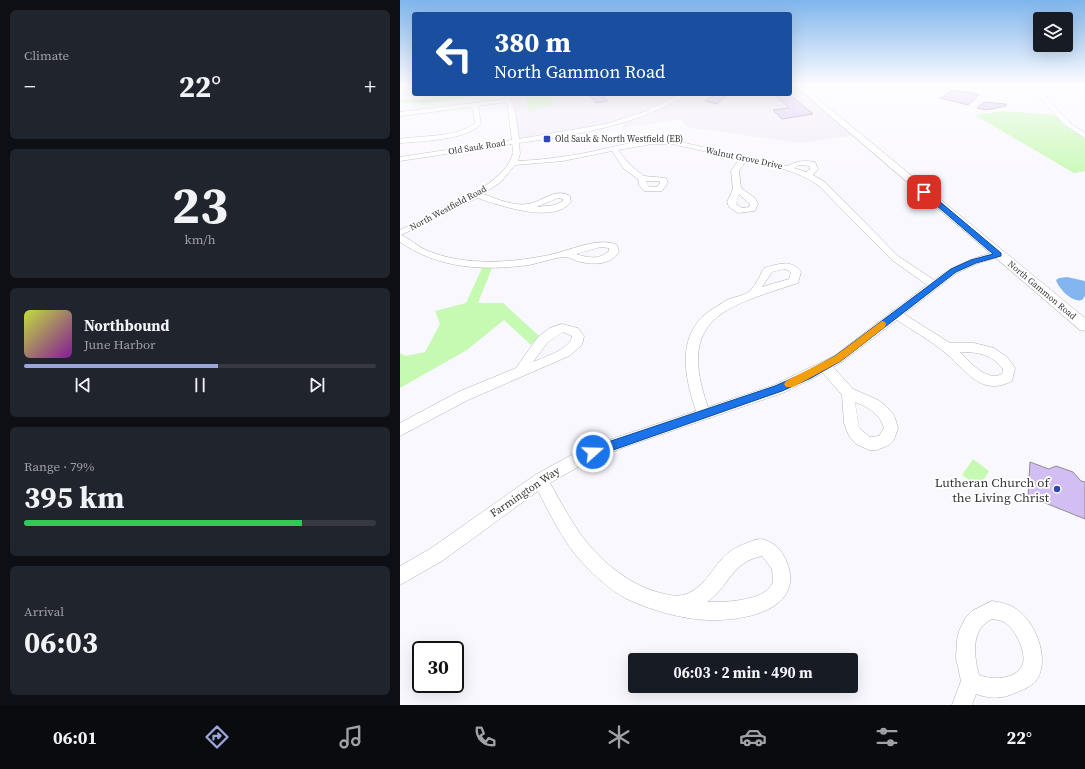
<!DOCTYPE html>
<meta charset="utf-8">
<style>
:root{--surface:#171b24;--page:#20242c;--text:#f1f3f6;--muted:#9ea1a6;--line:#363941;--accent:#9ba6da}
body{margin:0;font-family:"Source Serif 4",serif;background:var(--page);color:var(--text);height:100vh;display:flex;flex-direction:column;font-size:15px;white-space:nowrap}
*{box-sizing:border-box;margin:0}
p{font-size:13px;color:var(--muted)}
.icon{flex:none;width:22px;height:22px;fill:none;stroke:currentColor;stroke-width:2;stroke-linecap:round;stroke-linejoin:round}
.map{position:relative;flex:1;overflow:hidden}
.panel{display:flex;flex-direction:column;gap:10px;padding:10px;background:#0d0f14;width:400px}
.panel>*{flex:none}
.guide{position:absolute;left:12px;top:12px;width:380px;height:84px;border-radius:4px;box-shadow:0 4px 16px #0002;background:#1a4fa0;color:#fff;overflow:hidden}
.buttons{position:absolute;left:633px;top:12px;display:grid;gap:8px}
.buttons a{display:grid;place-items:center;width:40px;height:40px;border-radius:4px;background:var(--surface);box-shadow:0 4px 16px #0002;font-size:20px}
.speed{position:absolute;left:12px;top:641px;display:flex;gap:8px;font-size:20px;font-weight:700;text-align:center}
.speed>*{display:grid;place-content:center;width:52px;height:52px;border-radius:50%;background:var(--surface);box-shadow:0 4px 16px #0002;line-height:1}
.speed .limit{border:2px solid #111;border-radius:6px;background:#fff;color:#111}
.pin{position:absolute;display:grid;place-items:center;width:34px;height:34px;color:#fff;margin:-17px;border-radius:8px;box-shadow:0 2px 6px #0006}
.me{position:absolute;width:44px;margin:-22px;rotate:70deg;stroke-linejoin:round;filter:drop-shadow(0 0 3px #0008)}
.turn{display:flex;align-items:center;gap:14px;height:84px;padding:0 16px;font-size:18px}
.turn .icon{width:52px;height:52px;stroke-width:2.5}
.turn b{display:block;font-size:28px;line-height:34px}
.big{font-size:30px;font-weight:700;line-height:1.1}
.panel .card{flex:1;display:flex;flex-direction:column;justify-content:center;gap:6px;min-width:0;padding:0 14px;border-radius:6px;background:var(--page)}
.panel .dial{align-items:center;gap:0}
.dial b{font-size:52px;line-height:1}
.song{display:flex;align-items:center;gap:12px}
.cover{width:48px;height:48px;border-radius:6px;background:linear-gradient(135deg,hsl(70 70% 55%),hsl(290 70% 35%))}
.played{height:4px;border-radius:2px;background:linear-gradient(90deg,var(--accent) 55%,var(--line) 55%)}
.keys{display:flex;justify-content:space-around;direction:ltr}
.heat{display:flex;justify-content:space-between;align-items:center;font-size:22px;direction:ltr}
.charge{height:6px;border-radius:3px;background:linear-gradient(90deg,#34c759 79%,var(--line) 0)}
.trip{position:absolute;left:228px;top:653px;width:230px;height:40px;border-radius:4px;background:var(--surface);box-shadow:0 4px 16px #0002;font-weight:700;line-height:40px;text-align:center}
.tab-bar{display:flex;height:64px;justify-content:space-around;align-items:center;background:#090b0e;color:var(--muted)}
.tab-bar .icon{width:28px;height:28px}
.tab-bar .selected{color:var(--accent)}
.tab-bar b{font-size:18px;color:var(--text)}
main{display:flex;flex:1;min-height:0}
.map>svg:first-child{display:block}
</style>
<main>
<section class="panel">
<div class="card"><p>Climate</p>
<div class="heat"><a>−</a><b class="big">22°</b><a>+</a></div>
</div>
<div class="card dial"><b>23</b><p>km/h</p></div>
<div class="card">
<div class="song"><i class="cover"></i><div><b>Northbound</b><p>June Harbor</p></div></div>
<div class="played"></div>
<div class="keys"><svg class="icon" aria-label="previous" viewBox="0 0 24 24"><path d="M18 5L8 12l10 7zM5 5v14"/></svg><svg class="icon" aria-label="pause" viewBox="0 0 24 24"><path d="M8 5v14M16 5v14"/></svg><svg class="icon" aria-label="next" viewBox="0 0 24 24"><path d="M6 5l10 7-10 7zM19 5v14"/></svg></div>
</div>
<div class="card"><p>Range · 79%</p><b class="big">395 km</b><div class="charge"></div></div>
<div class="card"><p>Arrival</p><b class="big">06:03</b></div>
</section>
<div class="map">
<svg width="685" height="705" viewBox="0 0 685 705">
<rect width="100%" height="100%" fill="#faf8ff"/>
<path fill="#f0ebf9" d="M 390,84 L 396,84 L 456,135 L 400,143 L 288,127 L 280,119 L 224,128 L 221,123 L 115,141 L 106,94 L 390,94 Z"/>
<g fill="#c6fab2">
<path d="M 70,94 L 91,94 L 27,103 L 0,103 L 0,100 L 28,100 Z"/>
<path d="M 137,94 L 151,94 L 155,102 L 152,102 L 150,106 L 128,111 L 125,96 Z"/>
<path d="M 603,111 L 655,115 L 665,126 L 685,138 L 685,171 L 674,173 L 574,115 Z"/>
<path d="M 82,268 L 92,268 L 78,303 L 103,303 L 139,336 L 131,345 L 104,320 L 67,350 L 0,388 L 0,353 L 6,356 L 25,352 L 40,324 L 35,311 L 66,303 Z"/>
<path d="M 573,459 L 589,471 L 579,487 L 562,475 Z"/>
</g>
<path fill="#83b6f1" d="M 667,277 L 685,281 L 685,296 L 682,300 C 672,303 659,289 656,280 L 659,278 Z"/>
<g fill="#d3bef3" stroke="#8f8d94">
<path d="M 551,91 L 563,91 L 579,95 L 568,105 L 540,98 Z"/>
<path d="M 189,94 L 203,94 L 208,101 L 196,103 Z"/>
<path d="M 315,94 L 329,94 L 317,104 L 305,101 Z"/>
<path d="M 374,94 L 389,94 L 413,114 L 382,119 L 373,110 L 389,108 Z"/>
<path d="M 584,102 L 606,104 L 606,106 L 586,110 L 577,108 Z"/>
<path d="M 630,462 L 649,469 L 656,466 L 673,472 L 681,481 L 685,482 L 685,519 L 628,496 Z"/>
</g>
<g fill="none" stroke-linecap="round" stroke-linejoin="round">
<defs>
<g id="minor">
<path d="M 473,84 L 487,84 L 456,90 L 453,88 Z"/>
<path d="M 622,84 L 629,84 L 637,89 L 685,84 L 685,87 L 641,92 L 670,123 L 685,133 L 685,138 L 666,126 L 639,97 Z"/>
<path d="M 14,87 L 14,93 L 11,91 L 12,88 Z"/>
<path d="M 103,94 L 109,94 L 115,111 L 119,139 L 206,124 L 244,112 L 279,94 L 286,94 C 279,101 268,105 259,109 C 216,129 167,136 119,143 L 120,154 L 118,161 C 140,160 163,157 185,153 C 214,147 242,138 272,140 L 387,166 C 397,161 404,160 415,162 L 418,169 L 413,175 L 425,182 L 498,256 L 534,280 C 555,265 574,257 599,251 L 602,252 L 604,254 L 602,256 L 576,264 L 557,273 L 504,314 L 550,343 L 574,343 L 594,348 L 607,357 L 615,368 L 612,381 C 580,398 565,368 543,351 C 528,339 512,330 497,320 L 442,362 L 433,367 L 453,389 L 478,400 L 486,406 L 494,415 L 498,428 L 494,440 L 489,445 L 477,450 L 469,450 L 456,444 L 449,436 L 444,423 L 442,395 L 423,373 L 383,393 L 222,448 L 185,463 L 150,483 C 159,499 168,516 179,532 C 197,558 226,583 257,592 C 269,595 277,598 289,593 C 307,584 314,565 328,553 C 334,548 342,545 349,542 C 354,540 360,538 365,540 C 375,543 382,551 386,560 C 407,610 344,621 309,620 C 284,620 247,609 225,598 C 205,587 179,562 167,543 C 156,527 147,508 138,491 L 42,561 L 0,585 L 0,566 L 30,549 L 135,475 L 175,453 L 220,436 L 296,411 C 284,375 275,332 314,308 C 318,306 322,303 327,300 C 333,297 344,296 350,291 C 356,285 360,275 364,268 C 378,264 392,259 401,272 L 398,283 C 325,307 276,317 308,407 L 374,385 L 434,356 L 527,285 L 492,260 L 419,186 C 398,170 371,166 346,161 L 339,171 L 341,188 L 355,198 L 358,204 L 355,211 L 338,213 L 329,207 L 327,202 L 333,189 L 331,171 L 339,159 L 272,144 L 252,144 L 218,150 L 230,165 L 244,176 L 266,178 L 268,183 L 262,191 L 244,191 L 239,185 L 238,179 L 224,169 L 212,151 L 163,161 L 115,165 L 101,182 L 83,194 C 98,199 115,208 132,203 C 145,199 157,188 170,196 L 171,202 C 152,225 100,205 77,198 L 1,235 C 11,239 18,247 28,251 C 66,266 110,263 149,255 C 169,251 199,236 217,245 L 219,252 C 209,266 192,265 177,261 C 174,260 169,257 165,257 C 157,257 139,263 129,265 C 84,271 39,269 0,242 L 0,230 C 28,216 103,187 112,156 C 114,153 113,148 112,144 L 0,161 L 0,157 L 112,140 L 107,102 L 78,106 L 81,124 C 67,140 23,141 2,143 L 0,143 L 0,139 C 22,135 56,138 75,123 L 72,107 L 0,116 L 0,112 L 105,99 ZM 399,165 L 409,166 L 410,169 L 406,172 L 394,168 ZM 246,181 L 259,181 L 260,183 L 257,187 L 249,187 ZM 339,194 L 350,204 L 349,207 L 342,208 L 336,204 ZM 158,198 L 163,199 L 163,201 L 155,205 L 136,207 ZM 201,247 L 209,248 L 209,251 C 199,260 189,258 176,254 ZM 384,269 L 388,270 L 391,273 L 389,279 L 362,287 L 372,272 ZM 560,352 C 578,352 591,354 603,369 L 602,374 C 587,382 569,362 560,352 ZM 455,402 C 468,407 480,414 484,428 L 479,436 L 470,437 L 459,428 ZM 362,556 L 372,569 L 373,582 C 365,602 325,602 307,602 C 330,586 331,562 362,556 Z"/>
<path d="M 162,324 L 178,328 L 184,336 L 182,345 L 169,356 L 68,400 L 0,436 L 0,423 L 58,392 L 116,368 L 138,337 L 150,328 ZM 163,332 L 172,336 C 171,349 144,357 133,362 L 147,343 Z"/>
<path d="M 592,601 C 601,602 613,605 620,612 C 637,626 650,661 636,681 C 631,687 622,690 615,693 C 602,699 590,699 576,694 L 572,705 L 552,705 L 561,681 L 556,658 L 557,640 L 559,631 L 566,617 L 572,611 ZM 592,619 C 596,620 601,620 604,622 C 615,628 628,654 622,666 C 615,680 591,680 579,675 C 574,656 570,629 592,619 Z"/>
</g>
<path id="major" d="M 393,84 L 400,84 L 685,318 L 685,331 L 680,330 Z"/>
</defs>
<use href="#minor" stroke="#b4b2b9" stroke-width="1"/>
<use href="#major" stroke="#b4b2b9" stroke-width="1"/>
<use href="#minor" fill="#fff" fill-rule="evenodd"/>
<use href="#major" fill="#fff" fill-rule="evenodd"/>
</g>
<linearGradient id="sky" x2="0" y2="1"><stop stop-color="#7fb5ec"/><stop offset="0.46" stop-color="#fdfcff"/><stop offset="1" stop-color="#fdfcff" stop-opacity="0"/></linearGradient>
<rect width="685" height="183" fill="url(#sky)"/>
<path fill="#1a73e8" stroke="#114b97" d="M 522,190 L 526,190 L 601,253 L 601,256 L 576,263 L 556,272 L 441,361 L 411,378 L 382,391 L 193,457 L 189,456 L 187,452 L 189,449 L 193,447 L 375,386 L 404,373 L 435,356 L 551,269 L 571,260 L 593,254 L 522,193 Z"/>
<path fill="#f59e0b" d="M 482,321 L 485,322 L 486,324 L 485,327 L 441,361 L 393,387 L 386,387 L 384,384 L 386,381 L 435,356 Z"/>
<g fill="#3147b8" stroke="#fff" stroke-width="1.5">
<rect x="143" y="135" width="8" height="8" rx="2"/>
<circle cx="657" cy="489" r="4"/>
</g>
<g text-anchor="middle" dominant-baseline="central" stroke-width="3.5" stroke-linejoin="round" paint-order="stroke">
<g font-size="9" fill="#373639" stroke="#fff" text-anchor="start">
<text x="155" y="139">Old Sauk &amp; North Westfield (EB)</text>
</g>
<g font-size="9" fill="#373639" stroke="#fff">
<text transform="translate(77 147) rotate(-9)">Old Sauk Road</text>
<text transform="translate(344 158) rotate(12)">Walnut Grove Drive</text>
<text transform="translate(48 208) rotate(-28)">North Westfield Road</text>
<text transform="translate(642 290) rotate(40)">North Gammon Road</text>
</g>
<g font-size="11" fill="#373639" stroke="#fff">
<text transform="translate(125 492) rotate(-34)">Farmington Way</text>
</g>
<g font-size="13" fill="#373639" stroke="#fff" text-anchor="end">
<text x="649" y="482">Lutheran Church of<tspan x="649" dy="15">the Living Christ</tspan></text>
</g>
</g>
</svg>
<div class="buttons">
<a><svg class="icon" aria-label="layers" viewBox="0 0 24 24"><path d="M12 4l9 5-9 5-9-5zM3 14l9 5 9-5"/></svg></a>
</div>
<div class="speed"><div class="limit">30</div></div>
<div class="pin" style="left:524px;top:192px;background:#d93025"><svg class="icon" aria-label="arrive" viewBox="0 0 24 24"><path d="M6 21V4h12l-3 4 3 4H6"/></svg></div>
<svg class="me" style="left:193px;top:452px" viewBox="-20 -20 40 40"><circle r="17" fill="#1a73e8" stroke="#fff" stroke-width="3"/><path d="M0-11L8 9 0 5-8 9z" fill="#fff"/></svg>
<div class="trip">06:03 · 2 min · 490 m</div>
<div class="guide">
<div class="turn"><svg class="icon" aria-label="left" viewBox="0 0 24 24"><path d="M17 20v-9H6M10 6l-5 5 5 5"/></svg><div><b>380 m</b>North Gammon Road</div></div>
</div>
</div>
</main>
<nav class="tab-bar">
<b>06:01</b>
<svg class="icon selected" aria-label="directions" viewBox="0 0 24 24"><path d="M12 3l9 9-9 9-9-9zM9 14v-3h6M13 9l2 2-2 2"/></svg>
<svg class="icon" aria-label="music" viewBox="0 0 24 24"><path d="M9 18V5l10-2v13"/><circle cx="6" cy="18" r="3"/><circle cx="16" cy="16" r="3"/></svg>
<svg class="icon" aria-label="phone" viewBox="0 0 24 24"><path d="M5 4h4l2 5-3 2q2 4 5 5l2-3 5 2v4C11 20 4 13 5 4z"/></svg>
<svg class="icon" aria-label="climate" viewBox="0 0 24 24"><path d="M12 3v18M4 7l16 10M4 17L20 7"/></svg>
<svg class="icon" aria-label="car" viewBox="0 0 24 24"><path d="M5 17H2v-5l4-1 3-4h7l3 4 3 1v5h-3M9 17h6M6 11h13"/><circle cx="7" cy="17" r="2"/><circle cx="17" cy="17" r="2"/></svg>
<svg class="icon" aria-label="filters" viewBox="0 0 24 24"><path d="M4 7h16M4 17h16"/><circle cx="9" cy="7" r="2"/><circle cx="15" cy="17" r="2"/></svg>
<b>22°</b>
</nav>
